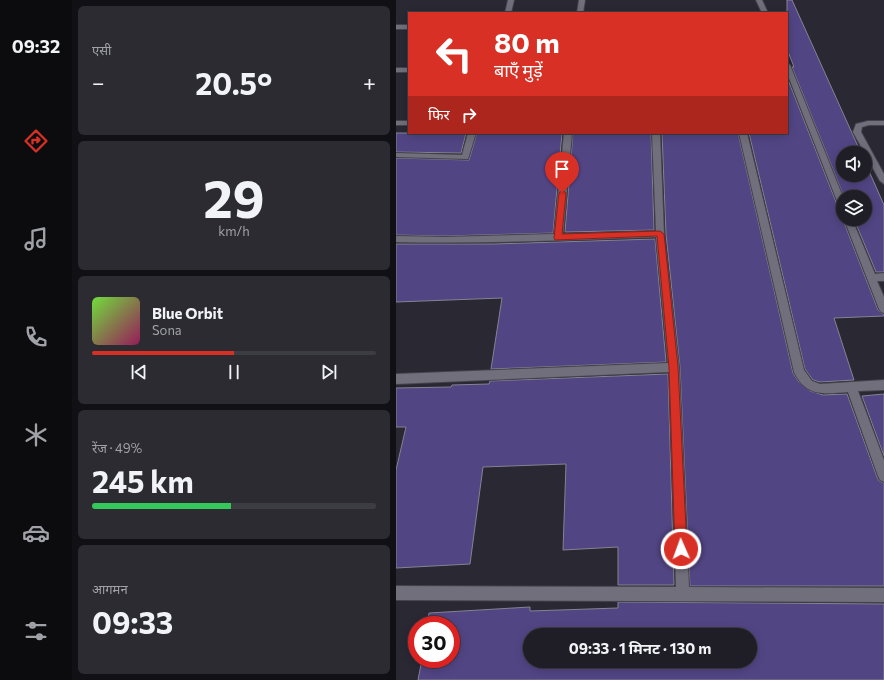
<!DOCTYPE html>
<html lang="hi">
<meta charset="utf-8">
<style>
:root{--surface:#1f1e26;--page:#2c2b32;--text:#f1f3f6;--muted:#a1a2a7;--line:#3c3c43;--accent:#d93025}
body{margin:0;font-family:Commissioner,"Noto Sans Devanagari",sans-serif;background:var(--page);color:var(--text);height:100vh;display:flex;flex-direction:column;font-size:15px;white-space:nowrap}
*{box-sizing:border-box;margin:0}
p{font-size:13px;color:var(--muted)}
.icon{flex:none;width:22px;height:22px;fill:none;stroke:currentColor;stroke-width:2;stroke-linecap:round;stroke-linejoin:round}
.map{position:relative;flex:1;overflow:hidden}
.details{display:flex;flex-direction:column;gap:6px;padding:6px;background:#111015;width:324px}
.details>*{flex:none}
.banner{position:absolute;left:12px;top:12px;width:380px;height:122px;border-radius:0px;box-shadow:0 2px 10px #0003,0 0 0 1px var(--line);background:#d93025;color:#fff;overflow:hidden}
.controls{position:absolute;left:440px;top:146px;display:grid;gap:8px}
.controls a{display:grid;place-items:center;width:36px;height:36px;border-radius:50%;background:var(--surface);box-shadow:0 2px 10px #0003,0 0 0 1px var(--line);font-size:20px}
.speed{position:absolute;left:12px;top:616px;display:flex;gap:8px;font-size:20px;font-weight:700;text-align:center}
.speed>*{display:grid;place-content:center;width:52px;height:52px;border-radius:50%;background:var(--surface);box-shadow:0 2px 10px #0003,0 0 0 1px var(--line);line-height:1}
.speed .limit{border:6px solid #d22;background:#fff;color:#111}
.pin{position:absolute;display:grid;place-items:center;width:34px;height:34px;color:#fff;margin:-41px -17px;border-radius:50% 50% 50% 0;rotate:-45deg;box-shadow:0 0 4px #0007}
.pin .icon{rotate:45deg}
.me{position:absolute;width:44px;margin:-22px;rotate:358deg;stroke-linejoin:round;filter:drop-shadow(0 0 3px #0008)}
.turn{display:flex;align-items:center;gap:14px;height:84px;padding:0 20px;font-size:18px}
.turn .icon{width:52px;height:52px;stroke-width:2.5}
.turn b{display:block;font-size:28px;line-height:34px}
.then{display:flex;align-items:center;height:38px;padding:0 20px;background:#0003;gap:8px;font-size:15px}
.big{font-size:30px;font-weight:700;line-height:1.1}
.details .tile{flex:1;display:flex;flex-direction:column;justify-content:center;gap:6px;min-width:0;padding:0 14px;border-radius:6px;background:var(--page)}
.details .dial{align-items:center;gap:0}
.dial b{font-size:52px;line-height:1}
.song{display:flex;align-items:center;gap:12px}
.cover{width:48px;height:48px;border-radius:6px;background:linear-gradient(135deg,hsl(100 70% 55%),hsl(330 70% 35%))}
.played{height:4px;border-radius:2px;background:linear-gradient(90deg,var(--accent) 50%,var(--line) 50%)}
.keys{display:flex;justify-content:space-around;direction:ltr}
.heat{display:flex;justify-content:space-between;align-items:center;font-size:22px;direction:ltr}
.charge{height:6px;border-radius:3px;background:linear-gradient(90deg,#34c759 49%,var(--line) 0)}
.trip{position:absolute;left:127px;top:628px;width:234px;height:40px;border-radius:20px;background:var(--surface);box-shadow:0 2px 10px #0003,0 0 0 1px var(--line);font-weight:700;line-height:40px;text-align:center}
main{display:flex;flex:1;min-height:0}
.tab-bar{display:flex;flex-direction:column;width:72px;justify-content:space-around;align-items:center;background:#0c0c0f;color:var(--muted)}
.tab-bar .icon{width:28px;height:28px}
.tab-bar .on{color:var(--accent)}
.tab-bar b{font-size:18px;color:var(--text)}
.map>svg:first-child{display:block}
</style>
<main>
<nav class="tab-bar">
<b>09:32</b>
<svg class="icon on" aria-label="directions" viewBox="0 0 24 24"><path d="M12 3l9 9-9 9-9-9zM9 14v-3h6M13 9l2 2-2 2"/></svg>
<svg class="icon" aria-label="music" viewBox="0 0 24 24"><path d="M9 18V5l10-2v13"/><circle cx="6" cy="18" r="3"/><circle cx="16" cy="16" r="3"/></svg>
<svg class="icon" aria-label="phone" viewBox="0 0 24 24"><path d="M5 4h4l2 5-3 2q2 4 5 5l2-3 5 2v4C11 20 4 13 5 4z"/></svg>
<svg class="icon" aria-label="climate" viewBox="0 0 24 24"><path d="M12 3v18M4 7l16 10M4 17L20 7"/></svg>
<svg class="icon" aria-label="car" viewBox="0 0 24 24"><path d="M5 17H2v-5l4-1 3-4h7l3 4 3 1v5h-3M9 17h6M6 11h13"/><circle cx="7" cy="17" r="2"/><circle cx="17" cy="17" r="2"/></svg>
<svg class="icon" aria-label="filters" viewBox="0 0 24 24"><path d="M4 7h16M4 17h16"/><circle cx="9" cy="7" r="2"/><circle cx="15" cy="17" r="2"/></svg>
</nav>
<section class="details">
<div class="tile"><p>एसी</p>
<div class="heat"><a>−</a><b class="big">20.5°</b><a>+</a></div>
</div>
<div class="tile dial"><b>29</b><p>km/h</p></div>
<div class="tile">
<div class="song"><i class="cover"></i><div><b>Blue Orbit</b><p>Sona</p></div></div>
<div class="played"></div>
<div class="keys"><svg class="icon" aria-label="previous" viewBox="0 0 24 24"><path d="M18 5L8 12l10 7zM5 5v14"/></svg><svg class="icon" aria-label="pause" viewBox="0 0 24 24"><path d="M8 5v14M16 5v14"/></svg><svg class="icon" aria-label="next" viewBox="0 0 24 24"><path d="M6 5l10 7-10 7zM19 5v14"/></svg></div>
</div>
<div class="tile"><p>रेंज · 49%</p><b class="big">245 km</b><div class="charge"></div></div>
<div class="tile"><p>आगमन</p><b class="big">09:33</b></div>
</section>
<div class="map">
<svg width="488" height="680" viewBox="0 0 488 680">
<rect width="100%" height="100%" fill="#292833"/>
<g fill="#524584" stroke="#858391" fill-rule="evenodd">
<path d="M 391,0 L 396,0 L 465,153 L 447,153 L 447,175 L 469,175 L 469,162 L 488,205 L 488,272 L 480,272 L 458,219 L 469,219 L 469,197 L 448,197 L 396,67 L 398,67 L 391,49 Z"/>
<path d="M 391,77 L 442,207 L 447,210 L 447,220 L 482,310 L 485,313 L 488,314 L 488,316 L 438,318 L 458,380 L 424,382 L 417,380 L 409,369 L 353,133 L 391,133 Z"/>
<path d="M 0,133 L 70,133 L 65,153 L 0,152 Z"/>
<path d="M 81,133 L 166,133 L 157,233 L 48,236 L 0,235 L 0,158 L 73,160 Z"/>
<path d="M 177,133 L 255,133 L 258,230 L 169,232 Z"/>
<path d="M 266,133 L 342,133 L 397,373 L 402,381 L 414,391 L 427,395 L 451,394 L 481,477 L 483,481 L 488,483 L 488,586 L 294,586 L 284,367 L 270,234 Z"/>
<path d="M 259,239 L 270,362 L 95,369 L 106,298 L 0,302 L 0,244 L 98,244 Z"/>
<path d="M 272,374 L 278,585 L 222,585 L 222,547 L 167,550 L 170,464 L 87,467 L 74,564 L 0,568 L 0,470 L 10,427 L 0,427 L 0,388 L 55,387 L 56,385 L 93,384 L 94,381 Z"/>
<path d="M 488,394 L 488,456 L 466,396 Z"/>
<path d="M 222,602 L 488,604 L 488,680 L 22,680 L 26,659 L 55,659 L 55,625 L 31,625 L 33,613 L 134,607 L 134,611 L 222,608 ZM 134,635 L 354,635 L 354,661 L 134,661 Z"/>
</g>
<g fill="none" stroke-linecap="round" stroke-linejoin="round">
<defs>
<g id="minor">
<path d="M 112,0 L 118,0 L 115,13 L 109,13 Z"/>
<path d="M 183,0 L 189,0 L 187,13 L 181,13 Z"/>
<path d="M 360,0 L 366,0 L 372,13 L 366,13 Z"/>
<rect x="0" y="25" width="13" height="4"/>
<path d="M 391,63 L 394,65 L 447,197 L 447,209 L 443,206 L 391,73 Z"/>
<rect x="0" y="68" width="13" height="4"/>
<rect x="0" y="121" width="13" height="4"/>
<path d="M 472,121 L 488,121 L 488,125 L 473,125 L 466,127 L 465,132 L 488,174 L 488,184 L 484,181 L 457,132 L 460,124 Z"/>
<path d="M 72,133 L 80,133 L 72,159 L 0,157 L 0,153 L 66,155 Z"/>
<path d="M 168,133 L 176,133 L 167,234 L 260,231 L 256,133 L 264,133 L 268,234 L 283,367 L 293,587 L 488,588 L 488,602 L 0,600 L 0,586 L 280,587 L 273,372 L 0,384 L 0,374 L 272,363 L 260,237 C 173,240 87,244 0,242 L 0,236 L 48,237 L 158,234 Z"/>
<path d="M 343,133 L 351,133 L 408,370 L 416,381 L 424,384 L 488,380 L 488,390 L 462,391 L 488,460 L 488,482 L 484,480 L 482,476 L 452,392 C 428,394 410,397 398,372 Z"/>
<path d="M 448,219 L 456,219 L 479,274 L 488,273 L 488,281 L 481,281 L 488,297 L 488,313 L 485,312 L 483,309 Z"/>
</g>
</defs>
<use href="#minor" stroke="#45434c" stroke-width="2"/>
<use href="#minor" fill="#716f7c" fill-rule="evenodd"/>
</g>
<path fill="#d93025" stroke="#8d1f18" d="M 166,190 L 170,193 L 166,234 L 264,231 L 268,234 L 282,367 L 291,549 L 289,553 L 285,555 L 281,553 L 279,549 L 273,367 L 261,236 L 159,240 L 158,238 L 163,193 Z"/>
</svg>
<div class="controls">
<a><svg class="icon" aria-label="sound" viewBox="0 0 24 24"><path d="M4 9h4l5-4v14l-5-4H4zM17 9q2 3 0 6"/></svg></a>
<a><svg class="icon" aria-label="layers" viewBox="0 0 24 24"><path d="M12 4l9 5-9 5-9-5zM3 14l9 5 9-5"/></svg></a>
</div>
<div class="speed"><div class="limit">30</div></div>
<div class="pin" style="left:166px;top:193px;background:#d93025"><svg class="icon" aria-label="arrive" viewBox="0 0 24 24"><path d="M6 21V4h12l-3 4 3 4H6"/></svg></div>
<svg class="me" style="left:285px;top:549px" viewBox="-20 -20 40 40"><circle r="17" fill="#d93025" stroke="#fff" stroke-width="3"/><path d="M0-11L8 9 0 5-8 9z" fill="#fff"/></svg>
<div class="trip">09:33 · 1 मिनट · 130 m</div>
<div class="banner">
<div class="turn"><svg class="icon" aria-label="left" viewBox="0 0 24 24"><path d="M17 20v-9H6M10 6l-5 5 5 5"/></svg><div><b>80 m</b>बाएँ मुड़ें</div></div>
<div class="then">फिर<svg class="icon" aria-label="right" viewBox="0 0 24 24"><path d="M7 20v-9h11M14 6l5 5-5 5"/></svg></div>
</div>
</div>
</main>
